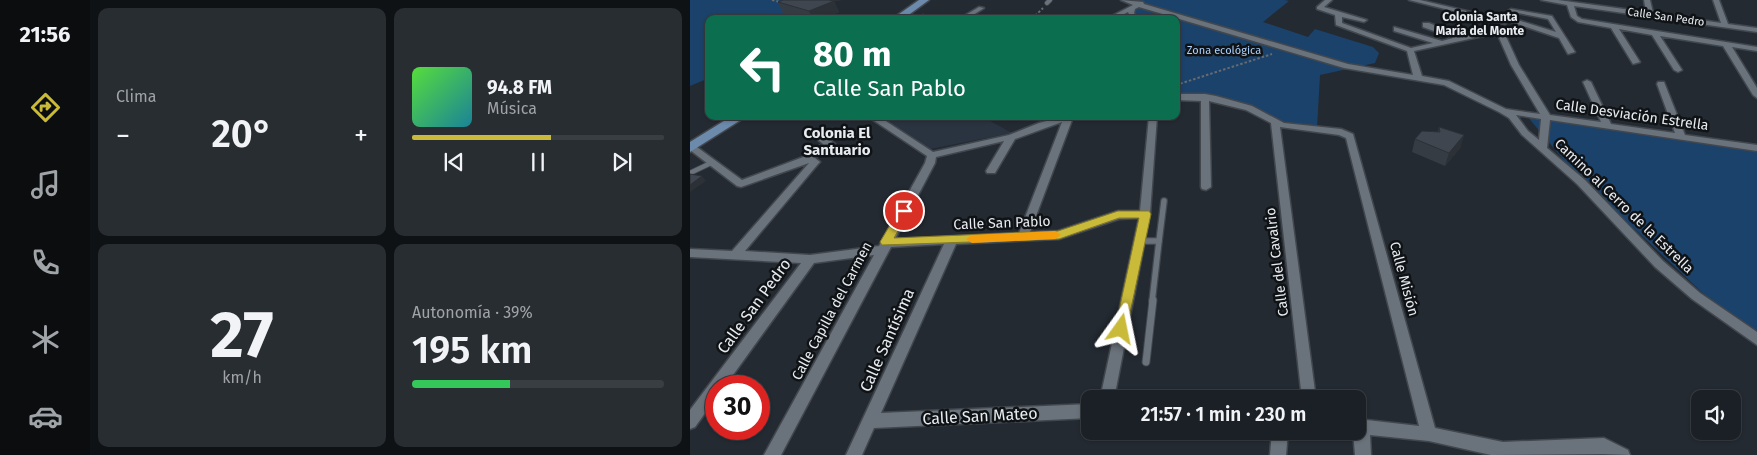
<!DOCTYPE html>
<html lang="es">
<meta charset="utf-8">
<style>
:root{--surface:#1b2026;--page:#282d32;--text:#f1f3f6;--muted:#a0a3a7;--line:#393e43;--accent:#caba3a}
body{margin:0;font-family:"Fira Sans",sans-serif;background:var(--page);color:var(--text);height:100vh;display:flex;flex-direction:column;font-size:19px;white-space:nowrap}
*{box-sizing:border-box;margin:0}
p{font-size:16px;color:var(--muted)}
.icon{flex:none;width:28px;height:28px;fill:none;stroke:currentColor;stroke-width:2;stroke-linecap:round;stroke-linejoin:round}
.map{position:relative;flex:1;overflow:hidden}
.sheet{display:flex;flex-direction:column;gap:8px;padding:8px;background:#0f1215;width:600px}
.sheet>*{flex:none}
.top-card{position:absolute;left:15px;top:15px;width:475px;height:105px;border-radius:10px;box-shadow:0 1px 4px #0004,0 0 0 1px var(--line);background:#0b6e4f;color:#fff;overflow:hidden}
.buttons{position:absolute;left:1001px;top:390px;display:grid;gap:10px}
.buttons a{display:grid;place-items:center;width:50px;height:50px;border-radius:10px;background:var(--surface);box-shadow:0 1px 4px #0004,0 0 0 1px var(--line);font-size:25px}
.speed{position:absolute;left:15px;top:375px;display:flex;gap:10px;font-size:25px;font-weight:700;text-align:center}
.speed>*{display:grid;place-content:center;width:65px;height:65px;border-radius:50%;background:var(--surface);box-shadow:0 1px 4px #0004,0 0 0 1px var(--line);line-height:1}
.speed .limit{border:8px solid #d22;background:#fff;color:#111}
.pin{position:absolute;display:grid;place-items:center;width:42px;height:42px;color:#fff;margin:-21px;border:2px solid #fff;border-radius:50%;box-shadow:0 1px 5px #0007}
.me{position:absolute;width:55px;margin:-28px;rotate:12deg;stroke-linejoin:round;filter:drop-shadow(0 0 4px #0008)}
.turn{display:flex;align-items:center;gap:18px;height:105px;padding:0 25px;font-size:22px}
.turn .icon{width:65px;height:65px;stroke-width:2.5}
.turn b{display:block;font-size:35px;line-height:42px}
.big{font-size:38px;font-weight:600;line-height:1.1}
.sheet .tile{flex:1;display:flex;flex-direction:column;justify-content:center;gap:8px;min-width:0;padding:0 18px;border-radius:10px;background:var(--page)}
.sheet .dial{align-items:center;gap:0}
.dial b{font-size:65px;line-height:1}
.song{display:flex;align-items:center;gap:15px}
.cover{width:60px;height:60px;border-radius:8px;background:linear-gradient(135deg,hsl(110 70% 55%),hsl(190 70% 35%))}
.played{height:5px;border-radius:2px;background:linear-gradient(90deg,var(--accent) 55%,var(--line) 55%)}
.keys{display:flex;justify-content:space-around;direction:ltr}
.heat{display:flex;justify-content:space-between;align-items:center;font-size:28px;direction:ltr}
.charge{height:8px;border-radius:4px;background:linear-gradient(90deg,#34c759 39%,var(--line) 0)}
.sheet .tiles{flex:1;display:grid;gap:8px;grid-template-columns:repeat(2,1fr)}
.trip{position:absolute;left:391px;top:390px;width:285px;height:50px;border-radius:10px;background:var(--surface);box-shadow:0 1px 4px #0004,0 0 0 1px var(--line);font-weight:600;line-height:50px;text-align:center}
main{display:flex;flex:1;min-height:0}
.menu{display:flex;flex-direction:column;width:90px;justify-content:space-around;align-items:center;background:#0b0d0f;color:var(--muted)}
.menu .icon{width:35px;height:35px}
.menu .on{color:var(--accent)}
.menu b{font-size:22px;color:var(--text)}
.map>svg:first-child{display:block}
</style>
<main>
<nav class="menu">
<b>21:56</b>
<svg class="icon on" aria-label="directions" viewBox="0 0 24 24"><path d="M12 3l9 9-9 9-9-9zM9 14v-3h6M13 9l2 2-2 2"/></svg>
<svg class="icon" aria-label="music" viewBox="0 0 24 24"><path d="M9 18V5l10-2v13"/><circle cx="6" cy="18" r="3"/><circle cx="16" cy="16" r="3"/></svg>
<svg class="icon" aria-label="phone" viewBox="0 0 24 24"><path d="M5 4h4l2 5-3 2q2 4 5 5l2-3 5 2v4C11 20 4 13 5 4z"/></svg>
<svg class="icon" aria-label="climate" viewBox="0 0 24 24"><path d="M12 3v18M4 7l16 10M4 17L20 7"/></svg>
<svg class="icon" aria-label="car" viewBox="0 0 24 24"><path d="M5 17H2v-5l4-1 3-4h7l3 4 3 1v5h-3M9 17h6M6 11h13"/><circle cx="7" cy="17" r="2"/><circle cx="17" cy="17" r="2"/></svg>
</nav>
<section class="sheet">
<div class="tiles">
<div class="tile"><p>Clima</p>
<div class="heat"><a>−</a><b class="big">20°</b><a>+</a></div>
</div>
<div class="tile">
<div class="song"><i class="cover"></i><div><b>94.8 FM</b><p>Música</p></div></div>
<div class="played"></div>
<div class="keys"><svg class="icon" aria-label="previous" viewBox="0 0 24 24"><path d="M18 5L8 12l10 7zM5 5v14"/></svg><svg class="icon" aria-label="pause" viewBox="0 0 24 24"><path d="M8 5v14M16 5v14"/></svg><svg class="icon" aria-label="next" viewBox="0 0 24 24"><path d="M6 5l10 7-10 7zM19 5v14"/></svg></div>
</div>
<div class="tile dial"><b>27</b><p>km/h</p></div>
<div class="tile"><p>Autonomía · 39%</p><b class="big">195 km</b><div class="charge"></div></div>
</div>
</section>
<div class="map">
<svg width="1067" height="455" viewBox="0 0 1067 455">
<rect width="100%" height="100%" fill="#242a32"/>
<path fill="#293440" d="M 188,116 L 291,116 L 322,133 L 240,149 Z"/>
<g fill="#1b426b">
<path d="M 0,0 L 125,0 L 90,19 L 19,19 L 19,78 L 0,86 Z"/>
<path d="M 436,0 L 595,0 L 599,1 L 573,22 L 618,37 L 625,29 L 683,47 L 689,53 L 685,63 L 630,75 L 627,128 L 595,123 L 519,95 L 486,95 L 486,19 L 423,19 L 450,4 Z"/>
<path d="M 837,116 L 1067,148 L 1067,334 L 1018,298 L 882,170 Z"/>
</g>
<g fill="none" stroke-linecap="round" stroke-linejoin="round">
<defs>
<path id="lane-far3" d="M 357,3 L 360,0"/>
<path id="lane-far2" d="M 0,173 L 23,162"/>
<g id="lane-far1">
<path d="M 449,241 L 469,241 L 462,302"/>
<path d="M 469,241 L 474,201"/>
</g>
<path id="lane" d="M 456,362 L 463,300"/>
<g id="street">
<path d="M 431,0 L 453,2 L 454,4 L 658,64 L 723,75 L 717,51 L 646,25 L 645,15 L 627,9 L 627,7 L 635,0 L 642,0 L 634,7 L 677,20 L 674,22 L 652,17 L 652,23 L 721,48 L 743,43 L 704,31 L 704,27 L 752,41 L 763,38 L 733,27 L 733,23 L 739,23 L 771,36 L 809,28 L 813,30 L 829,65 L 860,115 L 911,122 L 893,82 L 897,80 L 901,82 L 921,124 L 985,133 L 967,84 L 968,82 L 974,82 L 995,135 L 1067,145 L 1067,151 L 860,120 L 857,148 L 895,180 L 973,261 L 1010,293 L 1067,332 L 1067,345 L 1002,299 L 965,267 L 887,184 L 832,135 L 819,118 L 809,112 L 754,85 L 654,68 L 449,7 L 445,9 L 444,13 L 448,19 L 441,19 L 438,12 L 425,19 L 416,19 L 443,5 ZM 807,33 L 821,65 L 850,114 L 816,109 L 759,81 L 732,76 L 724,51 ZM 826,115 L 851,119 L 849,140 L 838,131 Z"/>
<path d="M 719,0 L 730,0 L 815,20 L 818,17 L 866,32 L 858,19 L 818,11 L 821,9 L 862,16 L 885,52 L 878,54 L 869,38 L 818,21 L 815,24 Z"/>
<path d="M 851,0 L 868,0 L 956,12 L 954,0 L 960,0 L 963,13 L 1031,23 L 1023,0 L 1029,0 L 1038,24 L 1067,28 L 1067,32 L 884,6 L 887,16 L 892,19 L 1067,47 L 1067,51 L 1042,47 L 1067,88 L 1067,98 L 1063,95 L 1033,46 L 970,36 L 992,70 L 988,72 L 984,70 L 962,35 L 929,29 L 950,62 L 943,64 L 921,28 L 888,22 L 881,17 L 877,5 Z"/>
<path d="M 289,7 L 294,8 L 277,19 L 269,19 Z"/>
<path d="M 233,15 L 239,19 L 231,19 L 230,17 Z"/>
<path d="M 486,94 L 515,94 L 526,96 L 562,106 L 594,123 L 651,129 L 663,134 L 745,428 L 813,442 L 914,438 L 938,450 L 940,455 L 913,454 L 801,455 L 739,441 L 680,435 L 681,455 L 665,455 L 663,431 L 668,431 L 668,419 L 729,426 L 656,138 L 649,135 L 590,127 L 626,399 L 612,399 L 581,123 L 556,110 L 519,101 L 521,187 L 516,190 L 512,189 L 511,187 L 511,101 L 486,100 Z"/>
<path d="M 177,116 L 188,116 L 243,152 L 319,135 L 349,123 L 375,116 L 390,116 L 382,120 L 340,232 L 368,231 L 428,211 L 450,211 L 459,116 L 467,116 L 460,214 L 424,399 L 410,399 L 449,218 L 429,219 L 369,239 L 266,244 L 191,413 L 400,404 L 400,418 L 184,428 L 172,455 L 156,455 L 254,244 L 201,247 L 91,455 L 74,455 L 184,255 L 124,263 L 35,386 L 26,386 L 26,398 L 5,427 L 0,429 L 0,410 L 111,263 L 0,257 L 0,249 L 42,251 L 119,163 L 51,187 L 47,186 L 0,150 L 0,142 L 52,180 L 116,156 L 123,149 L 133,144 L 119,132 L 124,129 L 127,130 L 145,144 L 125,158 L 130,162 L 128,164 L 55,251 L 120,255 L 189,246 L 235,163 L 237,156 ZM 372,122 L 329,233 L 205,239 L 245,163 L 246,157 L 314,141 L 296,171 L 297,173 L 305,173 L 325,139 Z"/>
<path d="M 582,431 L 598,431 L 596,455 L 580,455 Z"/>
</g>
<g id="primary">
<path d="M 229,0 L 239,0 L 213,19 L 202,19 Z"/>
<path d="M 42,116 L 57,116 L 0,152 L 0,142 Z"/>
</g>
</defs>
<use href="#lane-far3" stroke="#42474e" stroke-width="5.5"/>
<use href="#lane-far2" stroke="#42474e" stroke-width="6"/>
<use href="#lane-far1" stroke="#42474e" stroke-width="8"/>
<use href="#lane" stroke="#42474e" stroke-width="9"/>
<use href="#street" stroke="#42474e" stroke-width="3"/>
<use href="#primary" stroke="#42474e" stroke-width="3"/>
<g stroke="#656b72" stroke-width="2" stroke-dasharray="2.5 2" stroke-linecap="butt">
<path d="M 82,0 L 90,2"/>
<path d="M 342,19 L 353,8"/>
<path d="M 486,85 L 582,54"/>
</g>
<use href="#lane-far3" stroke="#6a727b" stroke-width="4"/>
<use href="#lane-far2" stroke="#6a727b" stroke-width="4.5"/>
<use href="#lane-far1" stroke="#6a727b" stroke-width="5.5"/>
<use href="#lane" stroke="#6a727b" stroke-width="7"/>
<use href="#street" fill="#6a727b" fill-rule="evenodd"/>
<use href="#primary" fill="#6b8aac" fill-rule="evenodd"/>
</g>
<g fill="#363c44">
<path d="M 93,0 L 152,0 L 144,1 L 149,12 L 132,19 L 114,19 L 93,13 L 88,2 Z"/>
<path d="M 749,127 L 774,135 L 770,148 L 755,166 L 722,152 L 725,139 L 748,132 Z"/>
</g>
<g fill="#2c3137">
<path d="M 143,0 L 152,0 L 144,1 L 149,12 L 132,19 L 123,19 L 119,11 L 143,1 Z"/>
<path d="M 774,135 L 770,148 L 755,166 L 759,153 Z"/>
<path d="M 12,176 L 16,181 L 0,192 L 0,185 Z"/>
</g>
<g fill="#3f464f" stroke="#2c3137">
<path d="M 93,0 L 139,0 L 144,1 L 119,11 L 88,2 Z"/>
<path d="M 749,127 L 774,135 L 759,153 L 725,139 L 732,131 L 750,132 Z"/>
<path d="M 0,174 L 12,176 L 0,185 Z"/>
</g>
<path fill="#caba3a" stroke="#837926" d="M 214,207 L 219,211 L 204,238 L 368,231 L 428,211 L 459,211 L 461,214 L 436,332 L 426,332 L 425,329 L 449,218 L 429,218 L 369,239 L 192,245 L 190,242 L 210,208 Z"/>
<path fill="#f59e0b" d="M 365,231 L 371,235 L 365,239 L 282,243 L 276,239 L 282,235 Z"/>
<g text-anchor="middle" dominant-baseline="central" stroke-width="5" stroke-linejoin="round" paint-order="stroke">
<g font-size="11" fill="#e8ecf1" stroke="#101316">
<text transform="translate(976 17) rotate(8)">Calle San Pedro</text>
</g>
<g font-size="11" fill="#abd0fa" stroke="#101316">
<text x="534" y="50">Zona ecológica</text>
</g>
<g font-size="12" font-weight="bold" fill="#e8ecf1" stroke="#101316">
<text x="790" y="17">Colonia Santa<tspan x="790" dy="14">María del Monte</tspan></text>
</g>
<g font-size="14" fill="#e8ecf1" stroke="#101316">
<text transform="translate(942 115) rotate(8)">Calle Desviación Estrella</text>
<text transform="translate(934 206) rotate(44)">Camino al Cerro de la Estrella</text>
<text transform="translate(312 223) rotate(-2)">Calle San Pablo</text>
<text transform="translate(587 262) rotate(-97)">Calle del Cavalrio</text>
<text transform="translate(714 279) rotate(75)">Calle Misión</text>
<text transform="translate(142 311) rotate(-62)">Calle Capilla del Carmen</text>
</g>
<g font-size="15" font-weight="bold" fill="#e8ecf1" stroke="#101316">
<text x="147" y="133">Colonia El<tspan x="147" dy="17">Santuario</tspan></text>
</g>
<g font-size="16" fill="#e8ecf1" stroke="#101316">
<text transform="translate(64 306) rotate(-54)">Calle San Pedro</text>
<text transform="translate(197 340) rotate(-66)">Calle Santísima</text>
<text transform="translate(290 416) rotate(-3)">Calle San Mateo</text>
</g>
</g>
</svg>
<div class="buttons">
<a><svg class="icon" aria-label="sound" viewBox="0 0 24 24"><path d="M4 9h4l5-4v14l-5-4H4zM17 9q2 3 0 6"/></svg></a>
</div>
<div class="speed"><div class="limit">30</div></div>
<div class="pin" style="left:214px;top:211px;background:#d93025"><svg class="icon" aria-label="arrive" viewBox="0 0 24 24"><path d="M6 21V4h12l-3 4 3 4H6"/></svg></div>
<svg class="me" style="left:431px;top:329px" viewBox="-20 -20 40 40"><path d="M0-17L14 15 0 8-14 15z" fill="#caba3a" stroke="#fff" stroke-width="4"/></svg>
<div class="trip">21:57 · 1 min · 230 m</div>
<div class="top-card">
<div class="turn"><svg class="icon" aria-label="left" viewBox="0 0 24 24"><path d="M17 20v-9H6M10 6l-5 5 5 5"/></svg><div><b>80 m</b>Calle San Pablo</div></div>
</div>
</div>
</main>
